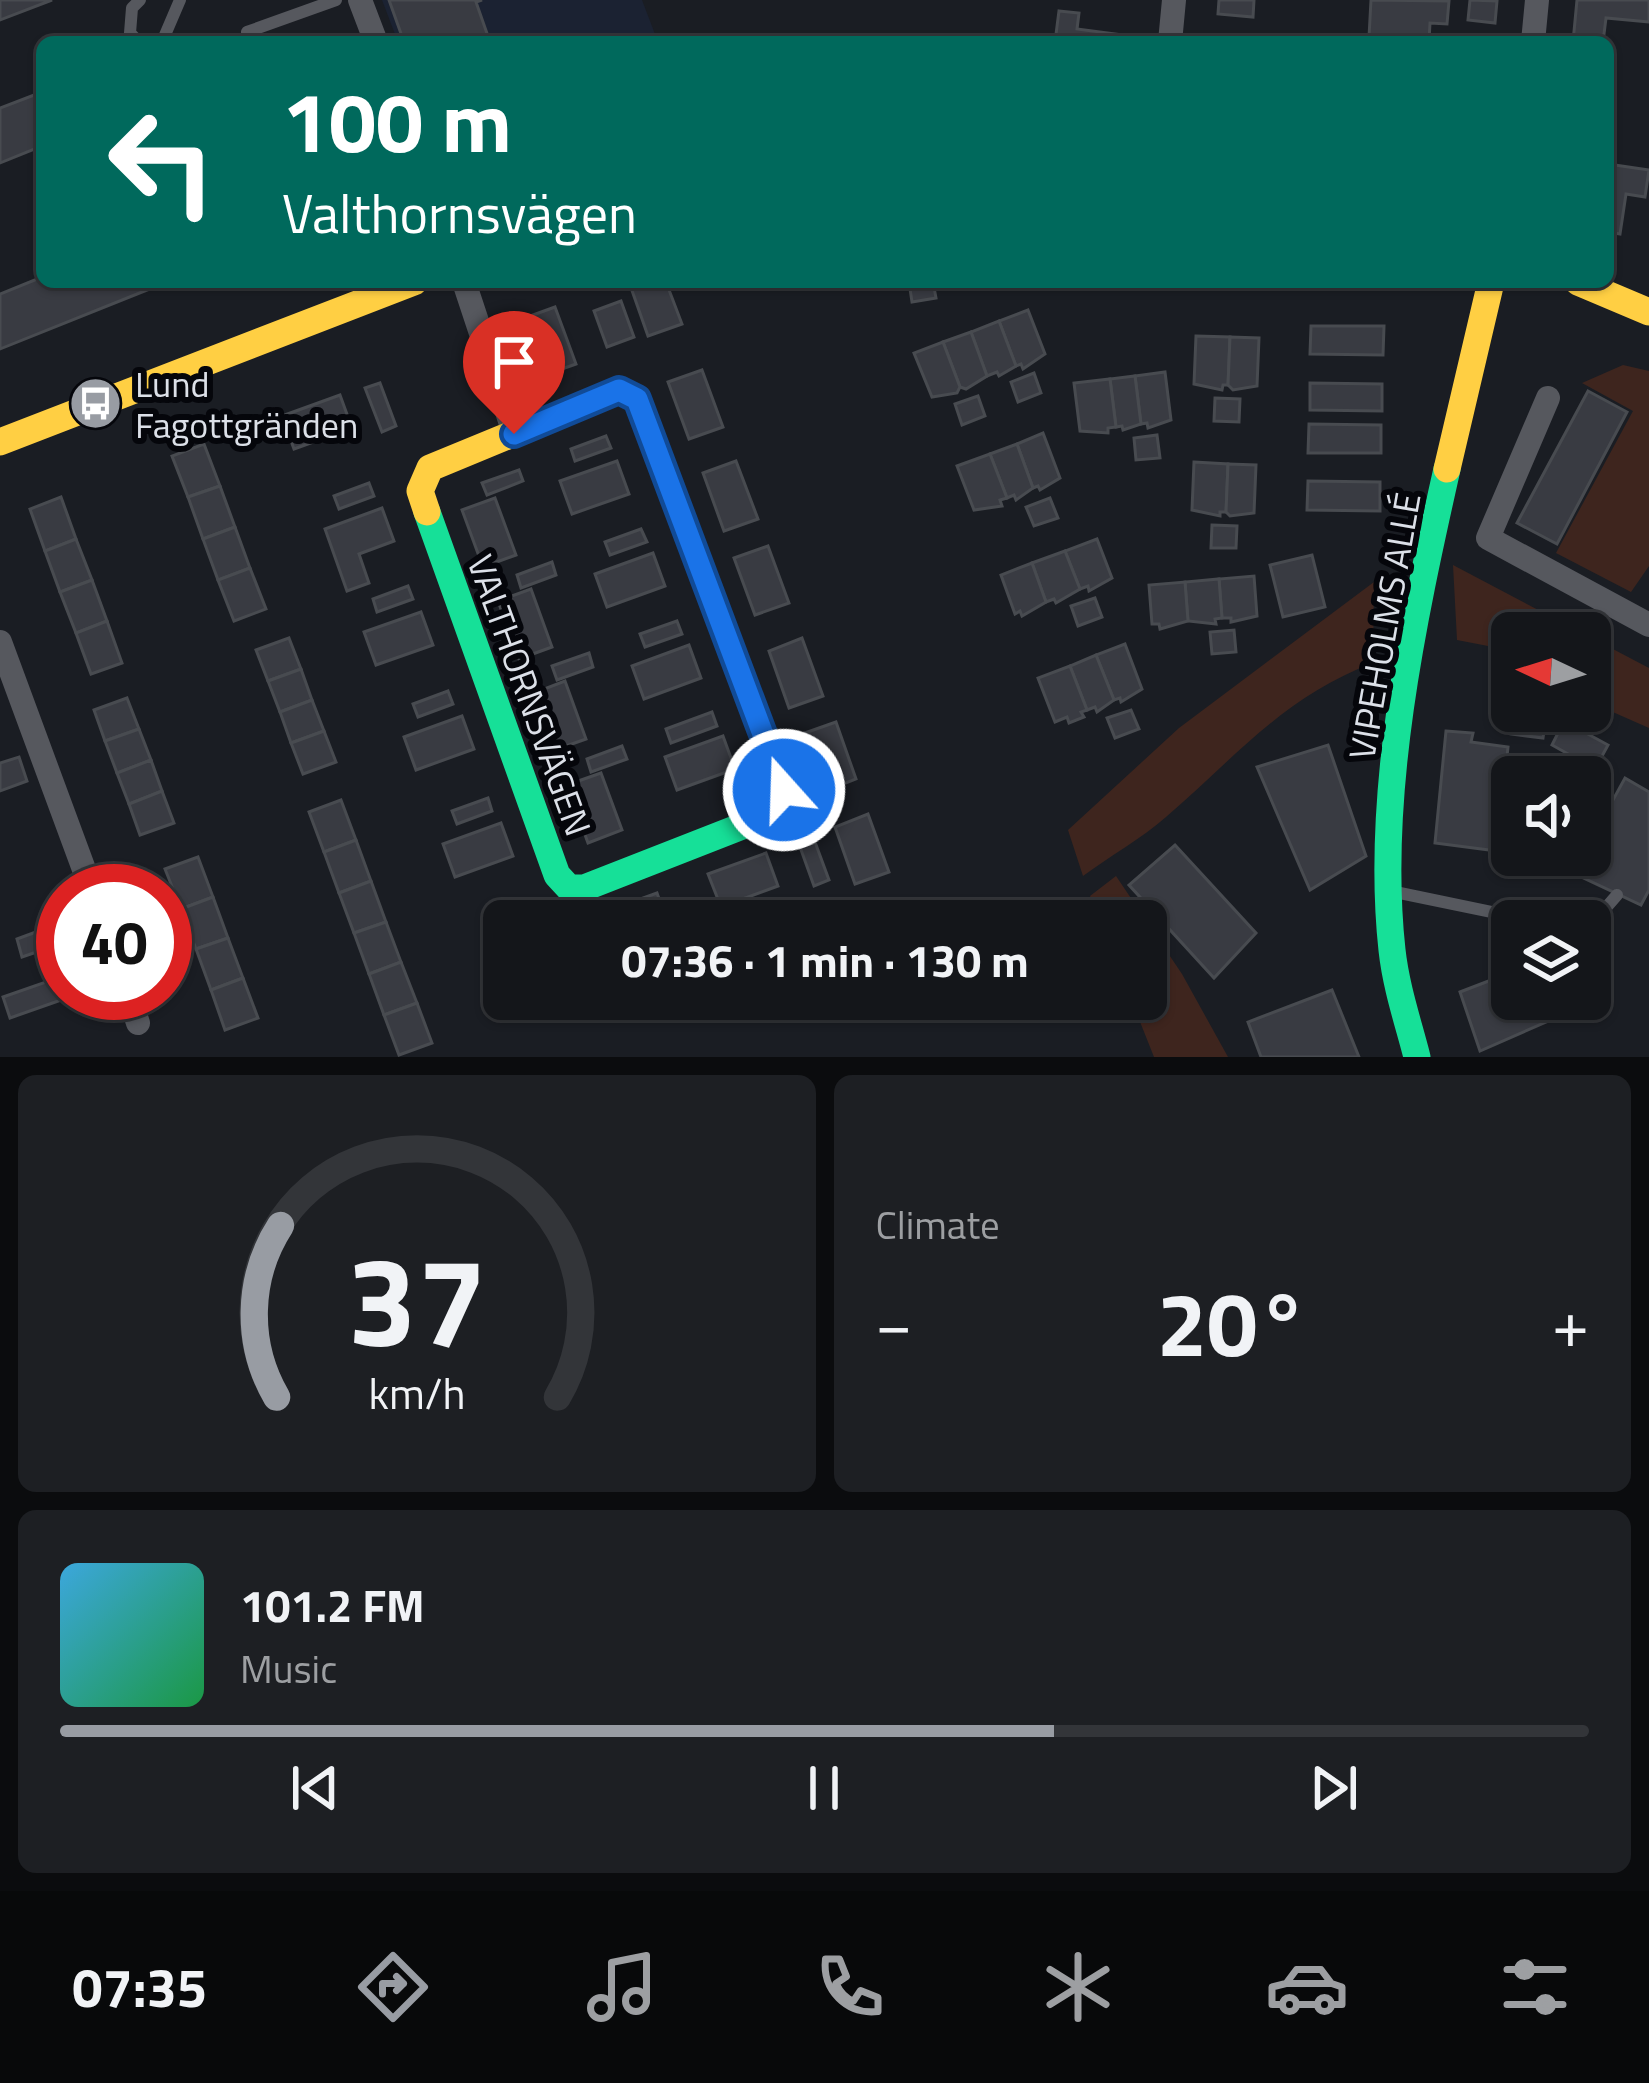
<!DOCTYPE html>
<meta charset="utf-8">
<style>
:root{--surface:#14161a;--page:#1d1f23;--text:#f1f3f6;--muted:#9d9fa2;--line:#333539;--accent:#989ca3}
body{margin:0;font-family:"Titillium Web",sans-serif;background:var(--page);color:var(--text);height:100vh;display:flex;flex-direction:column;font-size:45px;white-space:nowrap}
*{box-sizing:border-box;margin:0}
p{font-size:39px;color:var(--muted)}
.icon{flex:none;width:66px;height:66px;fill:none;stroke:currentColor;stroke-width:2;stroke-linecap:round;stroke-linejoin:round}
.map{position:relative;height:1057px;overflow:hidden}
.details{display:flex;flex-direction:column;gap:18px;padding:18px;background:#0b0c0e;flex:1}
.details>*{flex:none}
.guide{position:absolute;left:36px;top:36px;width:1578px;height:252px;border-radius:18px;box-shadow:0 3px 9px #0004,0 0 0 3px var(--line);background:#00695c;color:#fff;overflow:hidden}
.needle{width:78px;rotate:274deg}
.controls{position:absolute;left:1491px;top:612px;display:grid;gap:24px}
.controls a{display:grid;place-items:center;width:120px;height:120px;border-radius:18px;background:var(--surface);box-shadow:0 3px 9px #0004,0 0 0 3px var(--line);font-size:60px}
.speed{position:absolute;left:36px;top:864px;display:flex;gap:24px;font-size:60px;font-weight:700;text-align:center}
.speed>*{display:grid;place-content:center;width:156px;height:156px;border-radius:50%;background:var(--surface);box-shadow:0 3px 9px #0004,0 0 0 3px var(--line);line-height:1}
.speed .limit{border:18px solid #d22;background:#fff;color:#111}
.pin{position:absolute;display:grid;place-items:center;width:102px;height:102px;color:#fff;margin:-123px -51px;border-radius:50% 50% 50% 0;rotate:-45deg;box-shadow:0 0 12px #0007}
.pin .icon{rotate:45deg}
.me{position:absolute;width:132px;margin:-66px;rotate:340deg;stroke-linejoin:round;filter:drop-shadow(0 0 9px #0008)}
.turn{display:flex;align-items:center;gap:42px;height:252px;padding:0 48px;font-size:54px}
.turn .icon{width:156px;height:156px;stroke-width:2.5}
.turn b{display:block;font-size:84px;line-height:102px}
.big{font-size:90px;font-weight:700;line-height:1.1}
.details .widget{flex:1;display:flex;flex-direction:column;justify-content:center;gap:18px;min-width:0;padding:0 42px;border-radius:18px;background:var(--page)}
.details .dial{align-items:center;gap:0}
.dial svg{height:312px;overflow:visible;fill:none;stroke:var(--line);stroke-width:7;stroke-linecap:round;text-anchor:middle}
.dial text{fill:var(--text);stroke:none}
.song{display:flex;align-items:center;gap:36px}
.cover{width:144px;height:144px;border-radius:18px;background:linear-gradient(135deg,hsl(200 70% 55%),hsl(140 70% 35%))}
.played{height:12px;border-radius:6px;background:linear-gradient(90deg,var(--accent) 65%,var(--line) 65%)}
.keys{display:flex;justify-content:space-around;direction:ltr}
.heat{display:flex;justify-content:space-between;align-items:center;font-size:66px;direction:ltr}
.details .tiles{flex:1;display:grid;gap:18px;grid-template-columns:1fr 1fr}
.widget:last-child{grid-column:span 2}
.trip{position:absolute;left:483px;top:900px;width:684px;height:120px;border-radius:18px;background:var(--surface);box-shadow:0 3px 9px #0004,0 0 0 3px var(--line);font-weight:700;line-height:120px;text-align:center}
.menu{display:flex;height:192px;justify-content:space-around;align-items:center;background:#08090a;color:var(--muted)}
.menu .icon{width:84px;height:84px}
.menu .current{color:var(--accent)}
.menu b{font-size:54px;color:var(--text)}
.map>svg:first-child{display:block}
</style>
<div class="map">
<svg width="1649" height="1057" viewBox="0 0 1649 1057">
<rect width="100%" height="100%" fill="#1a1d23"/>
<path fill="#1b2232" d="M 382,0 L 642,0 L 658,42 L 398,42 Z"/>
<g fill="#3e251e">
<path d="M 1623,365 L 1649,371 L 1649,566 L 1631,592 L 1556,553 L 1633,411 L 1582,383 Z"/>
<path d="M 1453,565 L 1582,633 L 1512,633 L 1512,668 L 1488,646 L 1457,640 Z"/>
<path d="M 1374,582 L 1373,663 C 1283,697 1236,757 1166,817 C 1141,839 1110,856 1083,876 L 1068,830 L 1179,728 Z"/>
<path d="M 1590,637 L 1649,668 L 1649,728 L 1590,702 Z"/>
<path d="M 1116,876 L 1182,974 L 1228,1057 L 1154,1057 L 1131,999 L 1146,999 L 1146,921 L 1100,921 L 1090,896 Z"/>
</g>
<g fill="#393b42" stroke="#484b50" stroke-width="3">
<path d="M 0,0 L 52,0 L 0,20 Z"/>
<path d="M 389,0 L 482,0 L 476,2 L 490,42 L 404,42 Z"/>
<path d="M 1219,0 L 1254,0 L 1253,17 L 1218,14 Z"/>
<path d="M 1371,0 L 1449,1 L 1447,24 L 1430,23 L 1429,41 L 1369,37 Z"/>
<path d="M 1470,0 L 1497,1 L 1495,23 L 1468,20 Z"/>
<path d="M 1577,0 L 1649,0 L 1649,22 L 1606,18 L 1603,42 L 1573,42 Z"/>
<path d="M 1059,11 L 1079,13 L 1077,29 L 1123,35 L 1122,42 L 1055,42 Z"/>
<path d="M 42,92 L 42,146 L 0,163 L 0,108 Z"/>
<path d="M 1608,164 L 1649,170 L 1645,197 L 1626,194 L 1620,234 L 1608,232 Z"/>
<path d="M 42,277 L 42,282 L 167,282 L 0,349 L 0,294 Z"/>
<path d="M 629,282 L 666,282 L 682,324 L 648,336 Z"/>
<path d="M 909,282 L 933,282 L 936,298 L 912,302 Z"/>
<path d="M 621,301 L 634,337 L 607,347 L 594,311 Z"/>
<path d="M 555,307 L 576,364 L 542,376 L 522,319 Z"/>
<path d="M 1028,310 L 1045,354 L 1023,369 L 1021,364 L 1016,366 L 999,321 Z"/>
<path d="M 999,321 L 1016,366 L 999,376 L 997,372 L 987,376 L 971,332 Z"/>
<path d="M 1311,326 L 1384,326 L 1383,355 L 1310,354 Z"/>
<path d="M 971,332 L 987,376 L 966,389 L 960,387 L 943,342 Z"/>
<path d="M 1196,336 L 1230,337 L 1228,385 L 1223,385 L 1222,390 L 1194,384 Z"/>
<path d="M 1230,337 L 1259,338 L 1257,386 L 1233,390 L 1228,385 Z"/>
<path d="M 943,342 L 960,387 L 957,393 L 932,397 L 914,353 Z"/>
<path d="M 702,370 L 723,427 L 689,439 L 668,382 Z"/>
<path d="M 1165,372 L 1171,420 L 1148,428 L 1147,423 L 1141,424 L 1135,376 Z"/>
<path d="M 1034,373 L 1041,393 L 1018,402 L 1011,382 Z"/>
<path d="M 1135,376 L 1141,424 L 1123,430 L 1122,426 L 1116,427 L 1110,379 Z"/>
<path d="M 1110,379 L 1116,427 L 1108,428 L 1108,433 L 1080,431 L 1074,383 Z"/>
<path d="M 380,383 L 396,426 L 382,432 L 365,388 Z"/>
<path d="M 1310,383 L 1382,384 L 1382,411 L 1310,410 Z"/>
<path d="M 1588,391 L 1627,412 L 1557,544 L 1517,523 Z"/>
<path d="M 340,395 L 352,428 L 294,449 L 282,416 Z"/>
<path d="M 978,396 L 985,416 L 962,425 L 955,404 Z"/>
<path d="M 1215,398 L 1240,399 L 1239,422 L 1214,421 Z"/>
<path d="M 1309,424 L 1381,425 L 1381,453 L 1308,453 Z"/>
<path d="M 1043,433 L 1060,478 L 1040,490 L 1038,486 L 1033,488 L 1017,444 Z"/>
<path d="M 1157,435 L 1160,458 L 1136,460 L 1134,438 Z"/>
<path d="M 606,436 L 611,448 L 575,461 L 571,449 Z"/>
<path d="M 204,444 L 220,486 L 188,497 L 172,456 Z"/>
<path d="M 1017,444 L 1033,488 L 1016,500 L 1014,495 L 1007,498 L 990,454 Z"/>
<path d="M 990,454 L 1007,498 L 1000,500 L 1002,506 L 974,510 L 957,466 Z"/>
<path d="M 617,461 L 629,494 L 572,514 L 560,481 Z"/>
<path d="M 736,461 L 758,519 L 724,531 L 703,473 Z"/>
<path d="M 1194,462 L 1228,464 L 1226,512 L 1220,512 L 1220,516 L 1192,510 Z"/>
<path d="M 1228,464 L 1256,465 L 1254,513 L 1230,516 L 1226,512 Z"/>
<path d="M 519,470 L 523,481 L 487,495 L 482,483 Z"/>
<path d="M 1308,481 L 1380,482 L 1380,511 L 1307,510 Z"/>
<path d="M 369,483 L 374,496 L 339,509 L 334,496 Z"/>
<path d="M 220,486 L 235,527 L 203,539 L 188,497 Z"/>
<path d="M 61,497 L 76,539 L 45,551 L 30,509 Z"/>
<path d="M 495,498 L 516,555 L 483,567 L 462,510 Z"/>
<path d="M 1050,498 L 1058,518 L 1034,526 L 1026,507 Z"/>
<path d="M 382,508 L 394,541 L 359,554 L 369,583 L 347,591 L 325,529 Z"/>
<path d="M 1212,525 L 1237,526 L 1236,548 L 1211,548 Z"/>
<path d="M 235,527 L 250,568 L 218,580 L 203,539 Z"/>
<path d="M 641,529 L 647,542 L 610,555 L 605,542 Z"/>
<path d="M 76,539 L 92,580 L 60,592 L 45,551 Z"/>
<path d="M 1097,539 L 1112,578 L 1089,591 L 1088,586 L 1080,589 L 1065,551 Z"/>
<path d="M 768,546 L 789,603 L 755,615 L 734,558 Z"/>
<path d="M 1065,551 L 1080,589 L 1056,603 L 1054,599 L 1046,602 L 1032,563 Z"/>
<path d="M 653,553 L 665,586 L 607,607 L 595,574 Z"/>
<path d="M 1312,555 L 1325,607 L 1283,617 L 1270,565 Z"/>
<path d="M 552,562 L 556,575 L 521,588 L 517,575 Z"/>
<path d="M 1032,563 L 1046,602 L 1022,616 L 1020,611 L 1015,614 L 1001,575 Z"/>
<path d="M 250,568 L 266,609 L 234,621 L 218,580 Z"/>
<path d="M 1254,576 L 1257,616 L 1231,622 L 1231,618 L 1222,618 L 1219,579 Z"/>
<path d="M 1219,579 L 1222,618 L 1215,619 L 1216,624 L 1188,621 L 1185,582 Z"/>
<path d="M 92,580 L 107,621 L 76,633 L 60,592 Z"/>
<path d="M 1185,582 L 1188,621 L 1160,629 L 1159,624 L 1152,624 L 1149,585 Z"/>
<path d="M 408,586 L 413,599 L 377,612 L 373,599 Z"/>
<path d="M 531,589 L 552,647 L 519,659 L 498,601 Z"/>
<path d="M 1095,598 L 1102,617 L 1078,626 L 1071,606 Z"/>
<path d="M 421,612 L 433,645 L 376,665 L 364,632 Z"/>
<path d="M 107,621 L 122,663 L 91,674 L 76,633 Z"/>
<path d="M 677,621 L 682,634 L 645,647 L 640,634 Z"/>
<path d="M 1234,630 L 1236,652 L 1212,654 L 1210,632 Z"/>
<path d="M 289,638 L 301,669 L 268,681 L 256,650 Z"/>
<path d="M 802,638 L 823,696 L 789,708 L 769,651 Z"/>
<path d="M 1125,644 L 1142,689 L 1121,702 L 1120,698 L 1114,700 L 1096,655 Z"/>
<path d="M 689,645 L 701,678 L 644,699 L 632,666 Z"/>
<path d="M 589,653 L 593,667 L 557,680 L 552,666 Z"/>
<path d="M 1096,655 L 1114,700 L 1097,712 L 1095,707 L 1087,710 L 1070,666 Z"/>
<path d="M 1070,666 L 1087,710 L 1081,712 L 1084,717 L 1069,723 L 1067,717 L 1055,722 L 1038,678 Z"/>
<path d="M 301,669 L 312,700 L 280,712 L 268,681 Z"/>
<path d="M 565,681 L 586,739 L 552,751 L 531,694 Z"/>
<path d="M 448,691 L 453,704 L 418,717 L 413,704 Z"/>
<path d="M 127,698 L 139,729 L 105,741 L 94,710 Z"/>
<path d="M 312,700 L 324,731 L 291,743 L 280,712 Z"/>
<path d="M 1131,710 L 1139,729 L 1115,738 L 1107,718 Z"/>
<path d="M 1514,711 L 1547,711 L 1543,738 L 1511,734 Z"/>
<path d="M 712,712 L 717,726 L 671,743 L 666,729 Z"/>
<path d="M 462,716 L 474,749 L 416,770 L 404,737 Z"/>
<path d="M 1564,721 L 1608,745 L 1595,769 L 1552,745 Z"/>
<path d="M 836,722 L 856,779 L 823,792 L 802,734 Z"/>
<path d="M 139,729 L 151,760 L 117,773 L 105,741 Z"/>
<path d="M 324,731 L 336,762 L 303,774 L 291,743 Z"/>
<path d="M 1446,731 L 1473,733 L 1471,742 L 1508,747 L 1497,851 L 1435,843 Z"/>
<path d="M 723,736 L 735,769 L 677,790 L 665,757 Z"/>
<path d="M 1328,745 L 1366,856 L 1310,890 L 1257,767 Z"/>
<path d="M 622,746 L 627,759 L 591,772 L 587,759 Z"/>
<path d="M 19,757 L 27,781 L 0,791 L 0,763 Z"/>
<path d="M 151,760 L 162,791 L 129,804 L 117,773 Z"/>
<path d="M 601,773 L 622,830 L 588,843 L 567,785 Z"/>
<path d="M 1625,778 L 1649,792 L 1649,890 L 1641,905 L 1573,873 L 1583,855 L 1590,855 L 1590,842 Z"/>
<path d="M 162,791 L 174,823 L 140,835 L 129,804 Z"/>
<path d="M 488,798 L 492,811 L 457,824 L 452,811 Z"/>
<path d="M 341,800 L 356,840 L 324,852 L 309,812 Z"/>
<path d="M 868,814 L 889,872 L 855,884 L 835,827 Z"/>
<path d="M 501,823 L 513,856 L 455,877 L 443,844 Z"/>
<path d="M 356,840 L 371,881 L 339,893 L 324,852 Z"/>
<path d="M 815,842 L 829,880 L 814,886 L 800,847 Z"/>
<path d="M 1175,845 L 1256,933 L 1214,978 L 1129,885 Z"/>
<path d="M 766,853 L 778,886 L 721,907 L 708,874 Z"/>
<path d="M 198,857 L 213,897 L 181,909 L 165,869 Z"/>
<path d="M 371,881 L 386,922 L 354,933 L 339,893 Z"/>
<path d="M 657,893 L 667,921 L 601,921 L 599,914 Z"/>
<path d="M 213,897 L 228,938 L 196,949 L 181,909 Z"/>
<path d="M 529,902 L 533,915 L 504,921 L 498,928 L 493,915 Z"/>
<path d="M 63,922 L 63,943 L 22,957 L 17,939 Z"/>
<path d="M 386,922 L 401,962 L 369,974 L 354,933 Z"/>
<path d="M 228,938 L 243,978 L 211,990 L 196,949 Z"/>
<path d="M 504,941 L 504,979 L 497,981 L 484,948 Z"/>
<path d="M 401,962 L 417,1003 L 384,1015 L 369,974 Z"/>
<path d="M 1512,972 L 1512,999 L 1566,999 L 1569,1012 L 1480,1051 L 1460,992 Z"/>
<path d="M 63,976 L 63,993 L 81,993 L 10,1018 L 3,997 Z"/>
<path d="M 243,978 L 258,1018 L 225,1030 L 211,990 Z"/>
<path d="M 1332,990 L 1359,1057 L 1261,1057 L 1248,1022 Z"/>
<path d="M 417,1003 L 432,1043 L 399,1055 L 384,1015 Z"/>
</g>
<g fill="none" stroke-linecap="round" stroke-linejoin="round">
<g stroke="#56585e" stroke-width="12">
<path d="M 247,32 L 336,0"/>
<path d="M 139,42 L 130,33 L 132,8 L 140,0"/>
<path d="M 162,42 L 180,0"/>
<path d="M 1395,892 L 1535,921"/>
<path d="M 1590,926 L 1617,895"/>
</g>
<g stroke="#56585e" stroke-width="24">
<path d="M 360,0 L 376,42"/>
<path d="M 1170,42 L 1174,0"/>
<path d="M 1533,42 L 1537,0"/>
<path d="M 464,282 L 514,433"/>
<path d="M 1548,398 L 1488,538 L 1649,625"/>
<path d="M 0,642 L 92,891"/>
<path d="M 128,993 L 138,1023"/>
</g>
<g stroke="#16e098" stroke-width="27">
<path d="M 427,512 L 557,875 L 569,888 L 584,888 L 768,816 L 779,809 L 784,791 L 637,399 L 619,390"/>
<path d="M 1417,1057 C 1408,1022 1396,987 1392,950 C 1375,795 1413,620 1447,469"/>
</g>
<g stroke="#ffcf43" stroke-width="27">
<path d="M 1578,282 L 1649,312"/>
<path d="M 0,442 L 414,282"/>
<path d="M 1447,469 L 1491,282"/>
<path d="M 427,512 L 420,491 L 430,468 L 619,390"/>
</g>
</g>
<g fill="none" stroke-linecap="round" stroke-linejoin="round">
<defs>
<path id="route" d="M 514,434 L 619,390 L 637,399 L 784,790"/>
</defs>
<use href="#route" stroke="#114b97" stroke-width="30"/>
<use href="#route" stroke="#1a73e8" stroke-width="21"/>
</g>
<defs>
<symbol id="bus-disc" viewBox="-11 -11 22 22"><circle r="9.5" fill="#989ca3" stroke="#05060b"/><path d="M-5-6H5V4H4V6H2V4H-2V6H-4V4H-5ZM-3.5-4V0h7V-4ZM-3.5 1.2v1.5H-2V1.2ZM2 1.2v1.5H3.5V1.2Z" fill="#fff"/></symbol>
</defs>
<g fill-rule="evenodd">
<use href="#bus-disc" x="66" y="374" width="59" height="59"/>
</g>
<g text-anchor="middle" dominant-baseline="central" stroke-width="12" stroke-linejoin="round" paint-order="stroke">
<g font-size="36" fill="#dce0e8" stroke="#05060b" text-anchor="start">
<text x="135" y="383">Lund<tspan x="135" dy="41">Fagottgränden</tspan></text>
</g>
<g font-size="36" fill="#dce0e8" stroke="#05060b">
<text transform="translate(1384 626) rotate(-80)">VIPEHOLMS ALLÉ</text>
<text transform="translate(530 695) rotate(70)">VALTHORNSVÄGEN</text>
</g>
</g>
</svg>
<div class="controls">
<a><svg class="needle" viewBox="-14 -14 28 28"><path d="M0-13l5 13h-10z" fill="#e53935"/><path d="M0 13l5-13h-10z" fill="#9d9fa2"/></svg></a>
<a><svg class="icon" aria-label="sound" viewBox="0 0 24 24"><path d="M4 9h4l5-4v14l-5-4H4zM17 9q2 3 0 6"/></svg></a>
<a><svg class="icon" aria-label="layers" viewBox="0 0 24 24"><path d="M12 4l9 5-9 5-9-5zM3 14l9 5 9-5"/></svg></a>
</div>
<div class="speed"><div class="limit">40</div></div>
<div class="pin" style="left:514px;top:434px;background:#d93025"><svg class="icon" aria-label="arrive" viewBox="0 0 24 24"><path d="M6 21V4h12l-3 4 3 4H6"/></svg></div>
<svg class="me" style="left:784px;top:790px" viewBox="-20 -20 40 40"><circle r="17" fill="#1a73e8" stroke="#fff" stroke-width="3"/><path d="M0-11L8 9 0 5-8 9z" fill="#fff"/></svg>
<div class="trip">07:36 · 1 min · 130 m</div>
<div class="guide">
<div class="turn"><svg class="icon" aria-label="left" viewBox="0 0 24 24"><path d="M17 20v-9H6M10 6l-5 5 5 5"/></svg><div><b>100 m</b>Valthornsvägen</div></div>
</div>
</div>
<section class="details">
<div class="tiles">
<div class="widget dial"><svg viewBox="0 0 100 80">
<path d="M14 69A42 42 0 1 1 86 69"/>
<path d="M14 69A42 42 0 0 1 15 25" stroke="#989ca3"/>
<text x="50" y="56" font-size="32" font-weight="700">37</text>
<text x="50" y="72" font-size="11">km/h</text>
</svg></div>
<div class="widget"><p>Climate</p>
<div class="heat"><a>−</a><b class="big">20°</b><a>+</a></div>
</div>
<div class="widget">
<div class="song"><i class="cover"></i><div><b>101.2 FM</b><p>Music</p></div></div>
<div class="played"></div>
<div class="keys"><svg class="icon" aria-label="previous" viewBox="0 0 24 24"><path d="M18 5L8 12l10 7zM5 5v14"/></svg><svg class="icon" aria-label="pause" viewBox="0 0 24 24"><path d="M8 5v14M16 5v14"/></svg><svg class="icon" aria-label="next" viewBox="0 0 24 24"><path d="M6 5l10 7-10 7zM19 5v14"/></svg></div>
</div>
</div>
</section>
<nav class="menu">
<b>07:35</b>
<svg class="icon current" aria-label="directions" viewBox="0 0 24 24"><path d="M12 3l9 9-9 9-9-9zM9 14v-3h6M13 9l2 2-2 2"/></svg>
<svg class="icon" aria-label="music" viewBox="0 0 24 24"><path d="M9 18V5l10-2v13"/><circle cx="6" cy="18" r="3"/><circle cx="16" cy="16" r="3"/></svg>
<svg class="icon" aria-label="phone" viewBox="0 0 24 24"><path d="M5 4h4l2 5-3 2q2 4 5 5l2-3 5 2v4C11 20 4 13 5 4z"/></svg>
<svg class="icon" aria-label="climate" viewBox="0 0 24 24"><path d="M12 3v18M4 7l16 10M4 17L20 7"/></svg>
<svg class="icon" aria-label="car" viewBox="0 0 24 24"><path d="M5 17H2v-5l4-1 3-4h7l3 4 3 1v5h-3M9 17h6M6 11h13"/><circle cx="7" cy="17" r="2"/><circle cx="17" cy="17" r="2"/></svg>
<svg class="icon" aria-label="filters" viewBox="0 0 24 24"><path d="M4 7h16M4 17h16"/><circle cx="9" cy="7" r="2"/><circle cx="15" cy="17" r="2"/></svg>
</nav>
